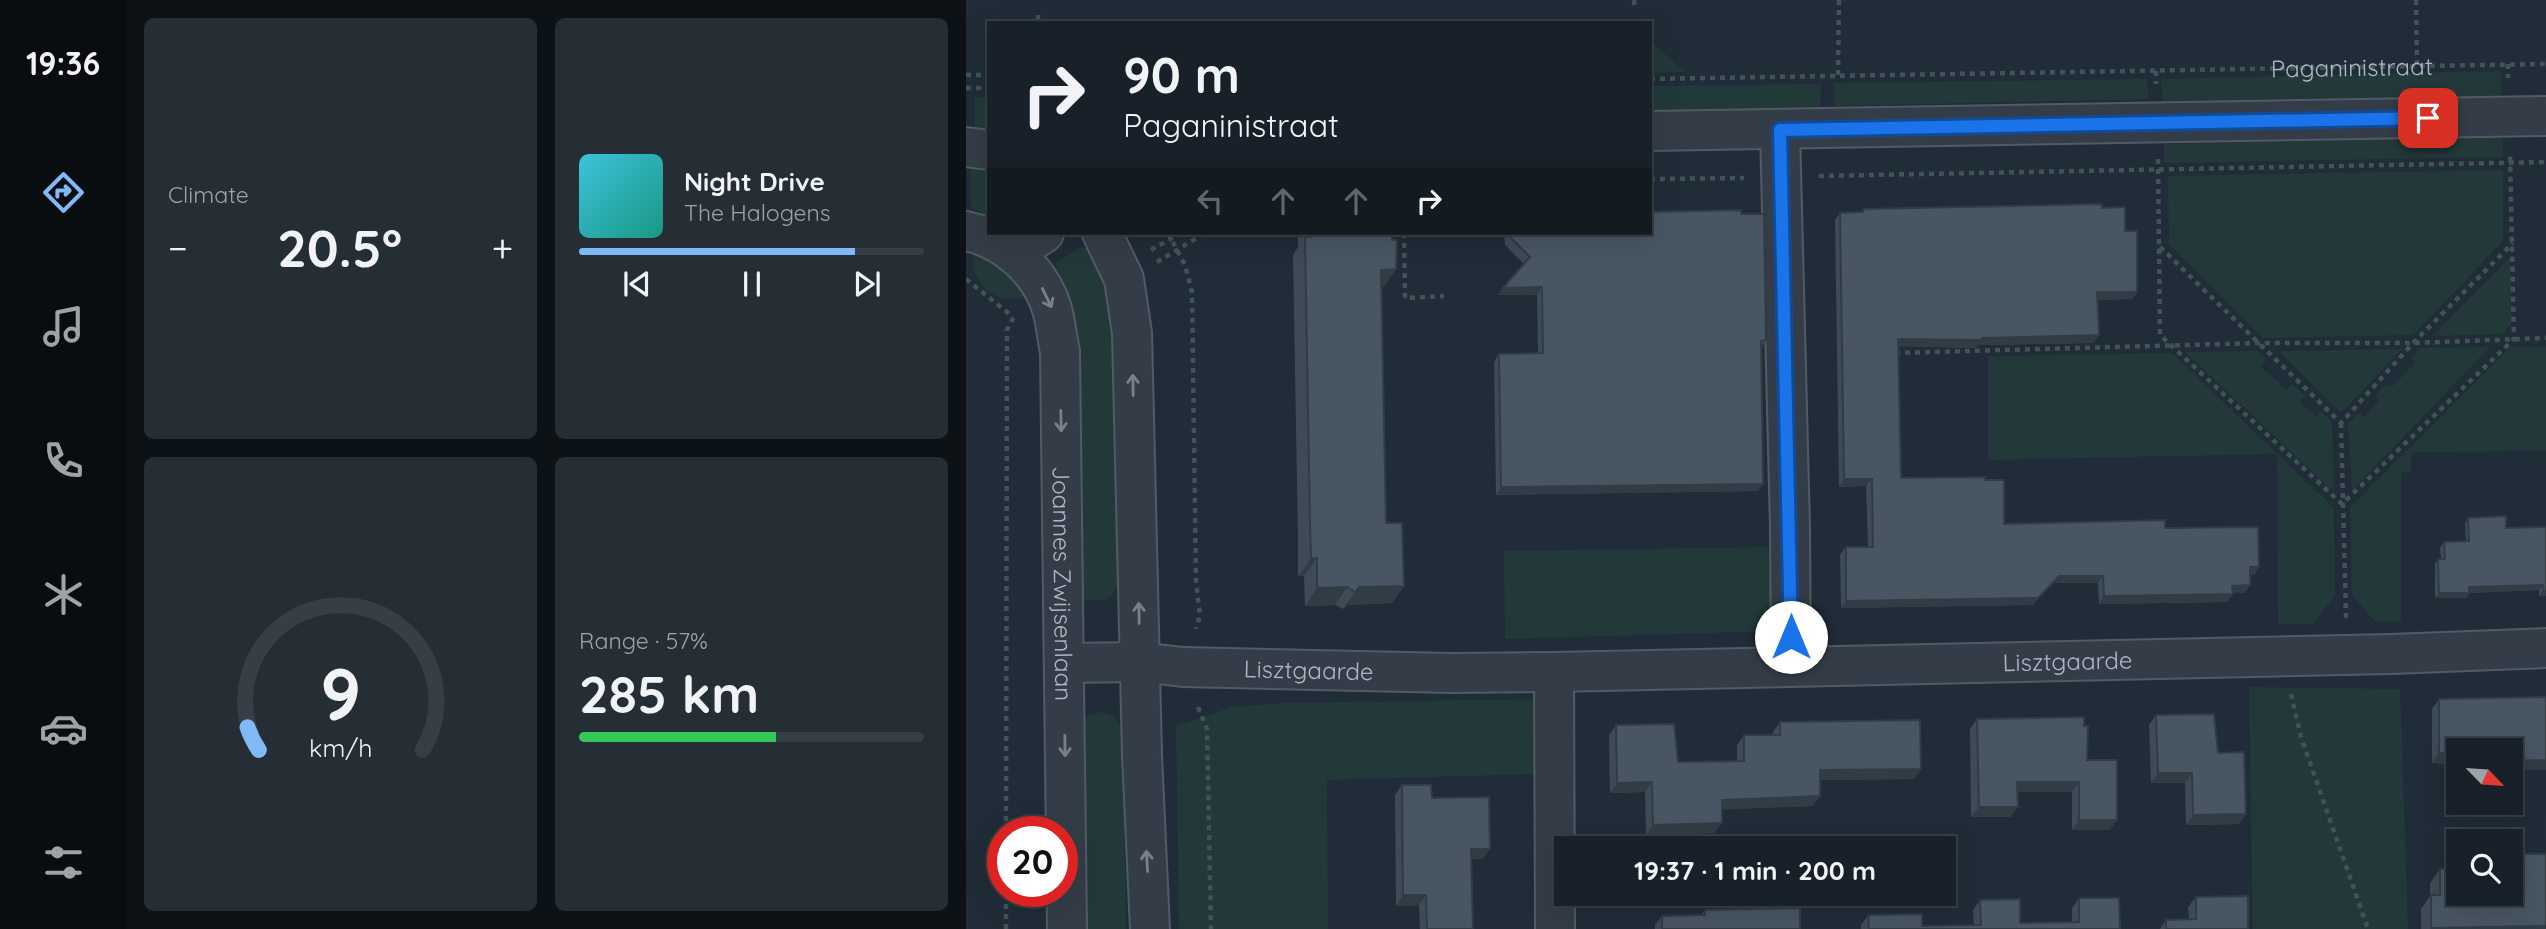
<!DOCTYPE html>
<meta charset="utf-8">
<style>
:root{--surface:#182129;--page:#252e35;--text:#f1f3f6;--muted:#9fa3a8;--line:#363e46;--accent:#81b8f6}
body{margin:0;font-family:Quicksand,sans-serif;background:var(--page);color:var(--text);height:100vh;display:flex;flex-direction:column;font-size:26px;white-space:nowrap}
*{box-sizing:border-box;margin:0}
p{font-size:23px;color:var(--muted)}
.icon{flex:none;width:38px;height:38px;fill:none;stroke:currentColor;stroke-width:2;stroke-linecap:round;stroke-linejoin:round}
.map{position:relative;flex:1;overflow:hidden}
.details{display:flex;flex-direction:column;gap:18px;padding:18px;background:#0d1217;width:840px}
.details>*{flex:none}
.banner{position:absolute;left:21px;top:21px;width:665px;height:214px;border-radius:0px;box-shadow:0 7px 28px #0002,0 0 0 2px var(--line);background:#182129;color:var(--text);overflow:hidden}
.needle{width:46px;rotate:115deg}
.tools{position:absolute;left:1480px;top:738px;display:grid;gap:14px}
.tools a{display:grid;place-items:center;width:77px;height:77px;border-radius:0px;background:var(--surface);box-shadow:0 7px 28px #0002,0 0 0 2px var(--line);font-size:35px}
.speed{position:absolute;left:21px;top:816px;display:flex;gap:14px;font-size:35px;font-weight:700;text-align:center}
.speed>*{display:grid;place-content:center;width:91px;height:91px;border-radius:50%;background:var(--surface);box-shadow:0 7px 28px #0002,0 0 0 2px var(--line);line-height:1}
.speed .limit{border:10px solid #d22;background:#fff;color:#111}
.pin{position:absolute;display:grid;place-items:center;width:60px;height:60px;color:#fff;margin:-30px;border-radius:14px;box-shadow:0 4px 10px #0006}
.me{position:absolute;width:77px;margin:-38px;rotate:0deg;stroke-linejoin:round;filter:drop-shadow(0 0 5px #0008)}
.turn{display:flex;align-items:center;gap:24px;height:147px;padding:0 21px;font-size:32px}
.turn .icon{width:91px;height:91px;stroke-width:2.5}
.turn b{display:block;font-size:49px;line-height:60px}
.lanes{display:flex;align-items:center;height:66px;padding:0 21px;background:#0003;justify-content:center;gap:35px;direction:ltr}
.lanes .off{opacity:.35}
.big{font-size:52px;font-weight:700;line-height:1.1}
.details .card{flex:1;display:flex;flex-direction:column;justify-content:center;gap:10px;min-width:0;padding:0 24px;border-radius:10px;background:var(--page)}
.details .dial{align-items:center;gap:0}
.dial svg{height:182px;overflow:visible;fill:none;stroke:var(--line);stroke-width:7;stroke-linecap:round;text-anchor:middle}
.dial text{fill:var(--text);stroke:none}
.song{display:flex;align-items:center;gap:21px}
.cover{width:84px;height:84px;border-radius:10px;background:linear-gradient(135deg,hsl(190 70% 55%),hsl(170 70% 35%))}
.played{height:7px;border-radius:4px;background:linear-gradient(90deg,var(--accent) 80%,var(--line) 80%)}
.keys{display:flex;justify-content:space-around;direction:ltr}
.heat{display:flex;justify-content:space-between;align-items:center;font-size:38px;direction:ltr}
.charge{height:10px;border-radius:5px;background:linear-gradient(90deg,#34c759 57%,var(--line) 0)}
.details .tiles{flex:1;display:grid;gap:18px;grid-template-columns:repeat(2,1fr)}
.trip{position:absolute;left:588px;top:836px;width:402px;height:70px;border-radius:0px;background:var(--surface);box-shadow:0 7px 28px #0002,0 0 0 2px var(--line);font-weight:700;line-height:70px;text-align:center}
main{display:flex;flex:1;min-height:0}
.tabs{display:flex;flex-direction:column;width:126px;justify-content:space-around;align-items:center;background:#0a0d10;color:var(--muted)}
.tabs .icon{width:49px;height:49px}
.tabs .current{color:var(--accent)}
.tabs b{font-size:32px;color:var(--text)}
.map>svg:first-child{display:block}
</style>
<main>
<nav class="tabs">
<b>19:36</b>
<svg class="icon current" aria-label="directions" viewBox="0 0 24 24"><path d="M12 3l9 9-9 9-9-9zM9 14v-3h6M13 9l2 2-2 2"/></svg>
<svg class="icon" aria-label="music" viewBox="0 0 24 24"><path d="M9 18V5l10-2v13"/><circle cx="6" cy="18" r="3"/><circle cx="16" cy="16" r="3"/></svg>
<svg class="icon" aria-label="phone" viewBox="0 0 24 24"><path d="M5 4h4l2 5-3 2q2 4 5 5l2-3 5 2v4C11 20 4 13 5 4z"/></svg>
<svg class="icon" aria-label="climate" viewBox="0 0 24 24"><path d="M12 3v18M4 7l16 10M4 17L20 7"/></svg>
<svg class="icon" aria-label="car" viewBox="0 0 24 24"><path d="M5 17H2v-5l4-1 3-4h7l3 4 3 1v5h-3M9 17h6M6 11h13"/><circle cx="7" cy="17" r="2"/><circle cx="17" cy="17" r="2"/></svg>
<svg class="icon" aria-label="filters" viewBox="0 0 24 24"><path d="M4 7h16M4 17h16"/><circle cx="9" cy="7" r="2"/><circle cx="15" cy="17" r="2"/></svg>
</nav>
<section class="details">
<div class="tiles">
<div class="card"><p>Climate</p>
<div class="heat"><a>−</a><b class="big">20.5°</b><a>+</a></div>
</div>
<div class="card">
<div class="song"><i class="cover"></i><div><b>Night Drive</b><p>The Halogens</p></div></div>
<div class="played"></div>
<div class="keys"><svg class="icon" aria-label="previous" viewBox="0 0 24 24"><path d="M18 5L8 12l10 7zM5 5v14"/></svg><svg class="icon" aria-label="pause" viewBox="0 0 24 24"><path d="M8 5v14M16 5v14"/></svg><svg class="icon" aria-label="next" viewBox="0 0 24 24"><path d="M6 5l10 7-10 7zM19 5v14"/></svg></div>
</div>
<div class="card dial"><svg viewBox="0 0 100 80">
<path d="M14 69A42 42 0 1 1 86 69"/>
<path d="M14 69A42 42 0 0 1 9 59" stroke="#81b8f6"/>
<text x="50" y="56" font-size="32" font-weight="700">9</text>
<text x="50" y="72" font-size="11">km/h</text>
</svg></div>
<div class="card"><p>Range · 57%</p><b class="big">285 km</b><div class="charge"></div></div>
</div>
</section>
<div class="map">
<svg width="1580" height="929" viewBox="0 0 1580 929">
<rect width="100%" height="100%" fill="#202c37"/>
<g fill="#233939">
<path d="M 684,40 L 718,72 L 684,73 Z"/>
<path d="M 1535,71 L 1535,96 L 1197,101 L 1195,79 Z"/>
<path d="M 1181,79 L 1182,99 L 869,106 L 868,83 Z"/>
<path d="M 855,84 L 854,107 L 684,110 L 684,86 Z"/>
<rect x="9" y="97" width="14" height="38"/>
<path d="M 1536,137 L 1537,157 L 1198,163 L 1198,144 Z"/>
<path d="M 4,163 L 23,167 L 23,216 L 5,208 Z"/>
<path d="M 1537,170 L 1537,241 L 1447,335 L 1297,338 L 1203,244 L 1202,176 Z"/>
<path d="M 116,247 L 123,249 L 139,273 L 149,343 L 153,579 C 147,601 138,603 116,599 L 109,588 L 87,271 L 91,262 Z"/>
<path d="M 7,249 L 37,265 L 61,296 C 42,305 15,294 9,272 C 7,265 7,256 7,249 Z"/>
<path d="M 1544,257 L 1546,323 L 1536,334 L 1467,336 Z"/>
<path d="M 1524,347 L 1386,490 L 1382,424 L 1392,413 L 1398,417 L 1413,400 L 1409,396 L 1420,384 L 1426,387 L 1449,363 L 1445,357 L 1454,348 Z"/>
<path d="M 1545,347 L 1580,347 L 1580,451 L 1445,452 L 1445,472 L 1435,473 L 1435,621 L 1409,622 L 1386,594 L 1384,507 Z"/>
<path d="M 1436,349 L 1375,413 L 1313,351 Z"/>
<path d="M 1291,351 L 1301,360 L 1295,366 L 1320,390 L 1326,384 L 1339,396 L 1334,402 L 1350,417 L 1356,412 L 1366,422 L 1368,492 L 1219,352 Z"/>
<path d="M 1206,353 L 1368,508 L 1369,595 L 1347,624 L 1312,624 L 1311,454 L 1022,460 L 1022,356 Z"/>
<path d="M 799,547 L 805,549 L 810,557 L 811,631 L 539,639 L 538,551 Z"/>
<path d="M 1283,687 L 1434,689 L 1442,929 L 1287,929 Z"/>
<path d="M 569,699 L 571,774 L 361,780 L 362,929 L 213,929 L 210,726 L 267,707 L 316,703 Z"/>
<path d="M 136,712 L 148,717 L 156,730 L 160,929 L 121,929 L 115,729 L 121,715 Z"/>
</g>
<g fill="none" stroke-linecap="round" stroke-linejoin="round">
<defs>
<g id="minor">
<path d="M 814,130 L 824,528 L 825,667"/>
<path d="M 684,131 L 1580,116"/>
<path d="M 0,147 L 23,150"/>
<path id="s2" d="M 0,231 C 39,239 74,270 86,309 C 90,323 91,338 94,352 L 101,929"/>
<path d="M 136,233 L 158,279 L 166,333 L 176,755 L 184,929"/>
<path d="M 47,253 L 78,233"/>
<path id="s3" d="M 98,663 L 174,662 L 217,667 L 485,673 L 588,672 L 1425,654 L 1580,648"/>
<path d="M 588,672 L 589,929"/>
</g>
</defs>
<use href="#minor" stroke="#515b65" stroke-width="42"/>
<g stroke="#405455" stroke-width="4.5" stroke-dasharray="5 5" stroke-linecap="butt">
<path d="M 668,0 L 669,9"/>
<path d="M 1450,0 L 1451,65"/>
<path d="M 72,15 L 72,23"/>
<path d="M 1542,64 L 1542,78"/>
<path d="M 1190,71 L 1190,84"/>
<path d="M 0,75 L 23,75"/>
<path d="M 872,75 L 873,0"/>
<path id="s1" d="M 684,79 L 1580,64"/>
<path d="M 0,88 L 23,88"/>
<path d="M 1192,159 L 1194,335 L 1376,504 L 1548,339 L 1544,153"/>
<path d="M 853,176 L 1580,162"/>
<path d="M 684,179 L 778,178"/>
<path d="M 202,233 L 219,265 L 226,292 L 230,582 L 234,615 L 230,629"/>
<path d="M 438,233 L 439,298 L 478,296"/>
<path d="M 1194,247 L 1375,423 L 1447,343 L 1547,243"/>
<path d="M 185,250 L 215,233"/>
<path d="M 191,262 L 239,233"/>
<path d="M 0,279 L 46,316"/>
<path d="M 929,353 L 1294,343 L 1447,343 L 1580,338"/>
<path d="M 1375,423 L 1380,618"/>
<path d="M 1325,694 L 1335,737 L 1402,929"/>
<path d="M 232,707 L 241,729 L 245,929"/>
<path d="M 40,831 L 41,330 L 48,316"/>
<path d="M 40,929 L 40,891"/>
</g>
<use href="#minor" stroke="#343d47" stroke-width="38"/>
</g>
<g fill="#3e4a55">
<path d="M 1136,208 L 1159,231 L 1171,292 L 1166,299 L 1131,300 L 1133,335 L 1127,343 L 1012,345 L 1010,348 L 932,346 L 935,478 L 1019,480 L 1038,524 L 1199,528 L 1293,567 L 1288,575 L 1284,575 L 1279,593 L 1267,593 L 1261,602 L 1133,604 L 1132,583 L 1088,583 L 1066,605 L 875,608 L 874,554 L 880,547 L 902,547 L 900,486 L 873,487 L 869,220 L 874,213 L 895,212 L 898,209 Z"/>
<path d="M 332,233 L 425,233 L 430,269 L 417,287 L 416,287 L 420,523 L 438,586 L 426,603 L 381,605 L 377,609 L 369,605 L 339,606 L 338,576 L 332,576 L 332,540 L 327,255 L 332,247 Z"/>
<path d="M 538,233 L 684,233 L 800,340 L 795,348 L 792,491 L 530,495 L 528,362 L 533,354 L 572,354 L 571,295 L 532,295 L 558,264 L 539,245 Z"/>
<path d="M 1502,518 L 1540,528 L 1580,527 L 1580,596 L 1573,596 L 1573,590 L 1503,593 L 1500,598 L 1469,598 L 1469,564 L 1472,559 L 1475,559 L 1474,548 L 1478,542 L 1500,542 L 1499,523 Z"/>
<path d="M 1580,697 L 1580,770 L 1545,770 L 1545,751 L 1493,751 L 1493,764 L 1466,763 L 1466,709 L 1473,699 Z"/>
<path d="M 1190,715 L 1252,753 L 1273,824 L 1220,825 L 1219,783 L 1185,783 L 1183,725 Z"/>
<path d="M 1011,719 L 1118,726 L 1121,760 L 1144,830 L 1106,830 L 1106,792 L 1052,792 L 1052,807 L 1045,817 L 1005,817 L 1004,729 Z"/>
<path d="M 814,722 L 948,779 L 854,780 L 847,806 L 756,809 L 749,833 L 680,835 L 679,792 L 644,793 L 643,735 L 650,725 L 712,762 L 771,761 L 771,745 L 778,735 L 807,735 L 807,732 Z"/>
<path d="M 436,785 L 466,798 L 517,859 L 505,859 L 507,929 L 454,929 L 453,905 L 430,906 L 429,795 Z"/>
<path d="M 1474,869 L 1493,894 L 1580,929 L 1455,929 L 1455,909 L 1464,896 L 1464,883 Z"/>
<path d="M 1230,897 L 1282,929 L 1194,929 L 1200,920 L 1223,920 L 1222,907 Z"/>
<path d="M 1113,898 L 1154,929 L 895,929 L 895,925 L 902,915 L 956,926 L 1008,925 L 1007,910 L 1014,900 L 1054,923 L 1106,922 L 1106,908 Z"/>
<path d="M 739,910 L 834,929 L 689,929 L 689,925 L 696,916 L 735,915 Z"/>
</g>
<g fill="#323c45">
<path d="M 430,269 L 417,287 L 403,287 L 415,270 Z"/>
<path d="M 576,287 L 571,295 L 532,295 L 537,288 Z"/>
<path d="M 1131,292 L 1171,292 L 1166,299 L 1126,300 Z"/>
<path d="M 1133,335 L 1127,343 L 1012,345 L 1010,348 L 927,346 L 932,339 Z"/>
<path d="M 878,479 L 906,479 L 900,486 L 873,487 Z"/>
<path d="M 797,484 L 792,491 L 530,495 L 535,487 Z"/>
<path d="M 351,558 L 338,576 L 332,576 L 345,559 Z"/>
<path d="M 1284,567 L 1293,567 L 1288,575 L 1278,574 Z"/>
<path d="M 1093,576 L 1137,576 L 1132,583 L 1088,583 L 1066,605 L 875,608 L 880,601 Z"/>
<path d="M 1284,585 L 1279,593 L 1261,593 L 1266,586 Z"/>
<path d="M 1577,585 L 1573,590 L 1500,593 L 1503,587 Z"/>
<path d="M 438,586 L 426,603 L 381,605 L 377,609 L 393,587 Z"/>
<path d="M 381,587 L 369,605 L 339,606 L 351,588 Z"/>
<path d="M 1577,591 L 1580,591 L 1580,596 L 1573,596 Z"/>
<path d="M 1473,593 L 1503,593 L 1500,598 L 1469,598 Z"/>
<path d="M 1267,594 L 1261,602 L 1133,604 L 1138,596 Z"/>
<path d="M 1473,753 L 1493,754 L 1493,764 L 1466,763 Z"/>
<path d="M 1580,760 L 1580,770 L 1545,770 L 1545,761 Z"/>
<path d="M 955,769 L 948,779 L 847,780 L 854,770 Z"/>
<path d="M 1192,773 L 1226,773 L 1219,783 L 1185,783 Z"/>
<path d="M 686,782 L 679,792 L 644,793 L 651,783 Z"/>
<path d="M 1051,782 L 1113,782 L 1106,792 L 1044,792 Z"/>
<path d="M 854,796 L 847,806 L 749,810 L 756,800 Z"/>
<path d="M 1013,807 L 1052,807 L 1045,817 L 1005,817 Z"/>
<path d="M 1280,814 L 1273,824 L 1220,825 L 1227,815 Z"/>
<path d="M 1113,820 L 1151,820 L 1144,830 L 1106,830 Z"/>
<path d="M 756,823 L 749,833 L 680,835 L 687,825 Z"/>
<path d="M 505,849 L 524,849 L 517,859 L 498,859 Z"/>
<path d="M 437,895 L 460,895 L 453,905 L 430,906 Z"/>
<path d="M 1580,926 L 1580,929 L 1464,929 L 1465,928 Z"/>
</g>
<g fill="#485663" stroke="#323c45" stroke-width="2">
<path d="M 1136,204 L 1136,208 L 1159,207 L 1159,231 L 1171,231 L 1171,292 L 1131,292 L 1133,335 L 1016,338 L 1016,340 L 932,339 L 935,478 L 1019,477 L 1019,480 L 1038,480 L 1038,524 L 1199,520 L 1199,528 L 1292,527 L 1293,567 L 1284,567 L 1284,585 L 1266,586 L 1267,594 L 1138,596 L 1137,576 L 1093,576 L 1072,598 L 880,601 L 880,547 L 907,547 L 906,479 L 878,479 L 874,213 L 897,212 L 898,209 Z"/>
<path d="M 775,210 L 775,214 L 798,214 L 800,340 L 795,341 L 797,484 L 535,487 L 533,354 L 577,353 L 576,287 L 537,288 L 564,257 L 544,237 L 544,233 L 684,233 L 684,212 Z"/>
<path d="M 345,233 L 425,233 L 426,240 L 431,240 L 430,269 L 415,270 L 420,523 L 436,523 L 438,586 L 393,587 L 389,592 L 381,587 L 351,588 L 351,558 L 345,559 L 344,522 L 339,237 L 345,237 Z"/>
<path d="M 1540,516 L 1540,528 L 1580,527 L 1580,591 L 1577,591 L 1577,585 L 1503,587 L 1503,593 L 1473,593 L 1472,559 L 1479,559 L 1478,542 L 1503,541 L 1502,518 Z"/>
<path d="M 1580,697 L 1580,760 L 1545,761 L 1545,751 L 1493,751 L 1493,754 L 1473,753 L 1473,699 Z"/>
<path d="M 1248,714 L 1252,753 L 1278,752 L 1280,814 L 1227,815 L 1226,773 L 1192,773 L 1190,715 Z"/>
<path d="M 1118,717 L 1118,726 L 1122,726 L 1121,760 L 1151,760 L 1151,820 L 1113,820 L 1113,782 L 1051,782 L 1052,807 L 1013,807 L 1011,719 Z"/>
<path d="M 954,720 L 955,769 L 854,770 L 854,796 L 756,800 L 756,823 L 687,825 L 686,782 L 651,783 L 650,725 L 708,724 L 712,762 L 778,761 L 778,735 L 814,735 L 814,722 Z"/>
<path d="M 436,785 L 465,785 L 466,798 L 523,797 L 524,849 L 505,849 L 507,929 L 461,929 L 460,895 L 437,895 Z"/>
<path d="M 1545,854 L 1580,854 L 1580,926 L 1465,928 L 1465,895 L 1474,895 L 1474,869 L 1493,869 L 1493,894 L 1545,894 Z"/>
<path d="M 1282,896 L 1282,929 L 1200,929 L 1200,920 L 1230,919 L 1230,897 Z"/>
<path d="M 1113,898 L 1153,898 L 1154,929 L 903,929 L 902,915 L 956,914 L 956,926 L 1015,925 L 1014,900 L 1054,899 L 1054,923 L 1113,922 Z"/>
<path d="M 834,908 L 834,929 L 696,929 L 696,916 L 739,915 L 739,910 Z"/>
</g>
<defs><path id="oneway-shaft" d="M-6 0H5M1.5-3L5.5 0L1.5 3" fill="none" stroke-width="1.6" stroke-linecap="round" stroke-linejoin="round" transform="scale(1.75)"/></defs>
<g stroke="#77818c">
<use href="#oneway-shaft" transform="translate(81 298) rotate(64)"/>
<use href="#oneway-shaft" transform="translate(167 385) rotate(-91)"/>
<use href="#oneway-shaft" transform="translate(95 421) rotate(89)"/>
<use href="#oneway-shaft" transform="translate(173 613) rotate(-91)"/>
<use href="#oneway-shaft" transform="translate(99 746) rotate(89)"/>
<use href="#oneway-shaft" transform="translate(181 861) rotate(-93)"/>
</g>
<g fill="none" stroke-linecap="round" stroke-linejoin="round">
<defs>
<path id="route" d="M 825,637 L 814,130 L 1462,118"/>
</defs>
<use href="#route" stroke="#114b97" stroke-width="18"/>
<use href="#route" stroke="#1a73e8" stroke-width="12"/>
</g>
<g text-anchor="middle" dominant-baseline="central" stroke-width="5" stroke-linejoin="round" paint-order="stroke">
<g font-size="24" fill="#aeb8c4" stroke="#19222c">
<text stroke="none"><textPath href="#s1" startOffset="702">Paganinistraat</textPath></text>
<text stroke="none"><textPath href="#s2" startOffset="397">Joannes Zwijsenlaan</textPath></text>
<text stroke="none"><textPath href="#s3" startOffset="1004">Lisztgaarde</textPath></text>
<text stroke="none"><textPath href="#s3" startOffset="245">Lisztgaarde</textPath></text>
</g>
</g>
</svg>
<div class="tools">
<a><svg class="needle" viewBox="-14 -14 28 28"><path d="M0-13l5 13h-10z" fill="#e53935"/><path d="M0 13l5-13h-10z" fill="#9fa3a8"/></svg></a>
<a><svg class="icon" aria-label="search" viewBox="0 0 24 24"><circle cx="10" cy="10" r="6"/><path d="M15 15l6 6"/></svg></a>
</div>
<div class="speed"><div class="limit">20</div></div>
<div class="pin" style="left:1462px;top:118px;background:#d93025"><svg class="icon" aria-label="arrive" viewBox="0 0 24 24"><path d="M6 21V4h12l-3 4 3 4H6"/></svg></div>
<svg class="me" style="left:825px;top:637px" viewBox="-20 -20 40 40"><circle r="19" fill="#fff"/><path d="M0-13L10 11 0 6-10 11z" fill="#1a73e8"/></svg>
<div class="trip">19:37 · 1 min · 200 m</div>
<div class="banner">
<div class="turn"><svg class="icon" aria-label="right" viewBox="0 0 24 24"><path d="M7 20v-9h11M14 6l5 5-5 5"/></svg><div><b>90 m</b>Paganinistraat</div></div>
<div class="lanes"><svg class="icon off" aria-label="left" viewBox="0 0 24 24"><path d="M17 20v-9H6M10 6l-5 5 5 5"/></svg><svg class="icon off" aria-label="ahead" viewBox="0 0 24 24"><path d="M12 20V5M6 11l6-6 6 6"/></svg><svg class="icon off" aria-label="ahead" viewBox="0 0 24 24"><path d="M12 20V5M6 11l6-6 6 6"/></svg><svg class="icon" aria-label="right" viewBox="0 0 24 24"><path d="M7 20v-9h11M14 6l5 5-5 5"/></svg></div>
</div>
</div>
</main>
